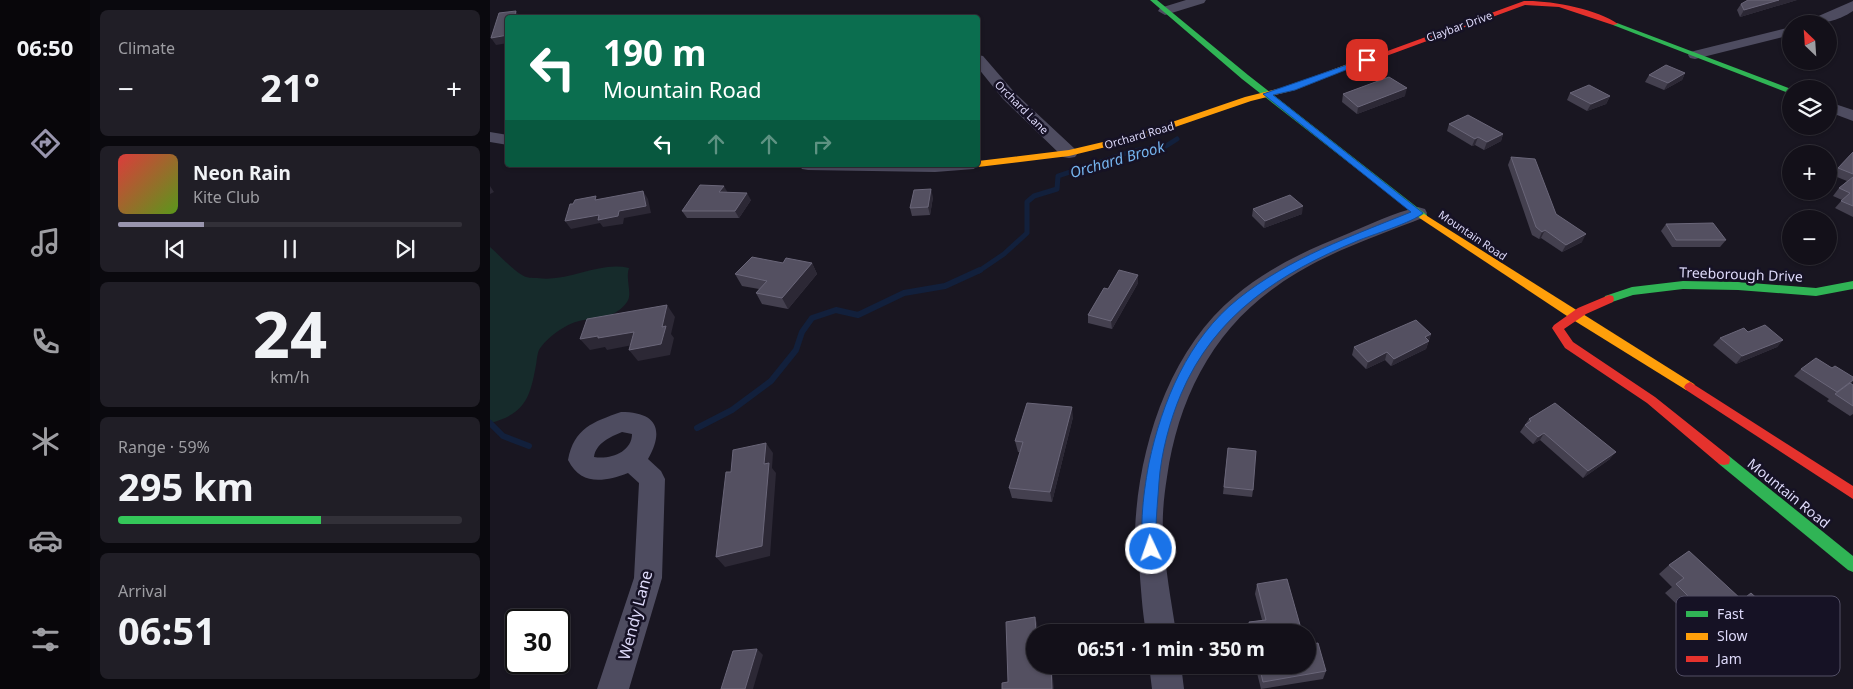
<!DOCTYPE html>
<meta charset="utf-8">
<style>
:root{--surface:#131019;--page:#201e26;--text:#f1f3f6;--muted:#9d9da2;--line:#323038;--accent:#9995ae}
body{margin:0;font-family:"Noto Sans",sans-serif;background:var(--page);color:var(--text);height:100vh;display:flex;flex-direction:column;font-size:19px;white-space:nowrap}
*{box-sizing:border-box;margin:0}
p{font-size:16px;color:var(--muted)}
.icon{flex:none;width:28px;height:28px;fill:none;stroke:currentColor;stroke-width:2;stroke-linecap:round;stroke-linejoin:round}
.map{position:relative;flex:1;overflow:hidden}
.panel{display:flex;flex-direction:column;gap:10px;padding:10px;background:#0a090e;width:400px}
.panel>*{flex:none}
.guide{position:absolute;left:15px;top:15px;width:475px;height:152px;border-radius:5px;box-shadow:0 1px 4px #0004,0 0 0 1px var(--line);background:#0b6e4f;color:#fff;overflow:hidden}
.needle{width:32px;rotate:335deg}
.tools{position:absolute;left:1292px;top:15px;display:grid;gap:10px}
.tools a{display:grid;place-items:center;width:55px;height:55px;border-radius:50%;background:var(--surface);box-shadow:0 1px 4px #0004,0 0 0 1px var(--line);font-size:25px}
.speed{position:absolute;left:15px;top:609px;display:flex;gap:10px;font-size:25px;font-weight:700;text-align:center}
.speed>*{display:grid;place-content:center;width:65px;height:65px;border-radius:50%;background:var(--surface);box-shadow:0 1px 4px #0004,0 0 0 1px var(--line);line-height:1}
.speed .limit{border:2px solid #111;border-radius:8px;background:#fff;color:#111}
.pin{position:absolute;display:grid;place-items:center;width:42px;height:42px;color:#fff;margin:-21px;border-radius:10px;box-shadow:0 2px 8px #0006}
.me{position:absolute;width:55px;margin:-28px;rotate:357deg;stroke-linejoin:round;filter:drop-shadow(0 0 4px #0008)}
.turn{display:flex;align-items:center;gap:18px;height:105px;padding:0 15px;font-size:22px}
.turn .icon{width:65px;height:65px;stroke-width:2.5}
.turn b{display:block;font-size:35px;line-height:42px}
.lanes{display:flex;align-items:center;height:48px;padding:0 15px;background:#0003;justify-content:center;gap:25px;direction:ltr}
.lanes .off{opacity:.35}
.big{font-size:38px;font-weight:700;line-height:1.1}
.panel .card{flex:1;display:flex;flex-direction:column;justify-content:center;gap:8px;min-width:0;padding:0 18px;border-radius:8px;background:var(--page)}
.panel .dial{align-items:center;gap:0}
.dial b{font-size:65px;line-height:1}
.song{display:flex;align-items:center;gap:15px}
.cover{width:60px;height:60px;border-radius:8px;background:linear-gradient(135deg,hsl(0 70% 55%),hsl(90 70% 35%))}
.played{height:5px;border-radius:2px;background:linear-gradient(90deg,var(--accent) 25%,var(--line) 25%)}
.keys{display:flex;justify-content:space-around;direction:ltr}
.heat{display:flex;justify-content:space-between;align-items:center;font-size:28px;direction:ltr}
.charge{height:8px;border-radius:4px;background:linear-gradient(90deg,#34c759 59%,var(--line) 0)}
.trip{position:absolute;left:536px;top:624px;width:290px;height:50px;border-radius:25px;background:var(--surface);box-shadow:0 1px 4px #0004,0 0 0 1px var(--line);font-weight:700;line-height:50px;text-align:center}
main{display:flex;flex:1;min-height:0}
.dock{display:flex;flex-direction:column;width:90px;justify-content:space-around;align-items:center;background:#08060a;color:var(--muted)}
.dock .icon{width:35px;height:35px}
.dock .current{color:var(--accent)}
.dock b{font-size:22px;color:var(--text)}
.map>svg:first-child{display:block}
</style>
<main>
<nav class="dock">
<b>06:50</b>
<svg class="icon current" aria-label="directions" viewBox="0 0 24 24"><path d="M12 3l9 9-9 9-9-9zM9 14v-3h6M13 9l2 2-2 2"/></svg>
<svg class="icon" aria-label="music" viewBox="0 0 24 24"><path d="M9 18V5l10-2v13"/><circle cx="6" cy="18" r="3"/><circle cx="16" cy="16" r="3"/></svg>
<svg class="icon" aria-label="phone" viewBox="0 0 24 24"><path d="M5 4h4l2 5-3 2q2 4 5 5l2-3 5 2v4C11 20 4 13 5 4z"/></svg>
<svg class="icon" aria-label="climate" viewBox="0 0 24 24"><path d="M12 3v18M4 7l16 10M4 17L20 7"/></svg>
<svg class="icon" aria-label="car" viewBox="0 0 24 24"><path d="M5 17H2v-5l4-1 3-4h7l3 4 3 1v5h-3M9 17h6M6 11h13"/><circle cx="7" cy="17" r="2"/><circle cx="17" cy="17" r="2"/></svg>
<svg class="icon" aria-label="filters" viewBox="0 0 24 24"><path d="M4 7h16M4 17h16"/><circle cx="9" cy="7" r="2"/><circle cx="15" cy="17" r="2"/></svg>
</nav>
<section class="panel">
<div class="card"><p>Climate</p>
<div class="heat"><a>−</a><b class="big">21°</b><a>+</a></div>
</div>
<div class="card">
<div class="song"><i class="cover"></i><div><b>Neon Rain</b><p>Kite Club</p></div></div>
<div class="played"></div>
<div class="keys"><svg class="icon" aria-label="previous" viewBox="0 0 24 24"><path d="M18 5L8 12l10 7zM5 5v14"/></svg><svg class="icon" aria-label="pause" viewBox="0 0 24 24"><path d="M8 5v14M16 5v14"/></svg><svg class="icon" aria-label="next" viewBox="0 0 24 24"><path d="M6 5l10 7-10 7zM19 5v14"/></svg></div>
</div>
<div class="card dial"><b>24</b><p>km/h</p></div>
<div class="card"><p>Range · 59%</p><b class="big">295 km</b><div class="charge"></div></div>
<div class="card"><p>Arrival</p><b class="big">06:51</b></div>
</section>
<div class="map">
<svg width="1363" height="689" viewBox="0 0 1363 689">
<rect width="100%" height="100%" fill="#191621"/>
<path fill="#162b2b" d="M 0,247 C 10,256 21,268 32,275 C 36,278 43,278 47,278 C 79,283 108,261 139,268 C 135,280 143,294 137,302 C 125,319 107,317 89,321 C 76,324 59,336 51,347 C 47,351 47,360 46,365 C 40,398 35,414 0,423 Z"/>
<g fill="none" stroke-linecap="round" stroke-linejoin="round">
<path stroke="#12203c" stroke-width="5" d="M 489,271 L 514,254 L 537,233 L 537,202 L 544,196 L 567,189 L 568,176 L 643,151 L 676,146 L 687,139"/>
<g stroke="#12203c" stroke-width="6">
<path d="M 0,423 L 13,436 L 39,446"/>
<path d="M 207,428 L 242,410 L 281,381 L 306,350 L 312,332 L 322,318 L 346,310 L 368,315 L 414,293 L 455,286 L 490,270"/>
</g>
<g fill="#4e4c60" fill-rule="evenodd">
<path d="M 696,0 L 716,0 L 714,3 L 675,15 L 668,11 L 670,8 Z"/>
<path d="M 1363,1 L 1363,11 C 1348,21 1333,24 1315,24 L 1317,21 Z"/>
<path d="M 1301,27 L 1301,35 L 1205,59 L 1200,58 L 1198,55 L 1200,52 Z"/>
<path d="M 488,55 L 493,56 L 525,93 L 585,149 L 588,153 L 585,157 L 579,158 L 573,157 L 513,99 L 488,68 Z"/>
<path d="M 1339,102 L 1363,110 L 1363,121 L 1339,112 Z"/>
<path d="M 0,132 L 18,135 L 18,145 L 0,142 Z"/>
<path d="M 309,165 L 487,165 L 484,169 L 445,172 L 318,170 L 312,169 Z"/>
<path d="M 928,207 L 935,209 L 937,213 L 935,217 C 885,237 831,254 787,286 C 722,331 688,400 677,477 C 674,496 672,515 673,534 C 675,567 681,600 686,632 L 656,632 C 652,610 651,587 649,565 C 648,553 645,542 645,531 C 648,449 679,350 745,296 C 778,268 817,250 857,234 C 880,224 904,213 928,207 Z"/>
<path d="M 131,412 C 166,412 175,429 158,459 L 171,471 L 175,479 L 172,578 L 139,689 L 107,689 L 144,578 L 149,483 L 138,473 C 114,482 91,486 78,460 C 84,428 103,422 131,412 ZM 132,432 L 142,434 C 142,452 120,460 104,457 C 106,443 120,437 132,432 Z"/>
<path d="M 659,665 L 691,665 L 694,689 L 662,689 Z"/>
</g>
<g fill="#30b455" fill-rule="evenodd">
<path d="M 660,0 L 667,0 L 758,75 L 937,215 L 937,219 L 931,219 L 752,79 Z"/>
<path d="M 1123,23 L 1127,23 L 1301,89 L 1301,94 L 1123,25 Z"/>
<path d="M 1193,281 L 1248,282 L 1326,288 L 1363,281 L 1363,289 L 1326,296 L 1248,290 L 1193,289 L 1143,295 L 1119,303 L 1114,299 L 1115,296 L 1142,287 Z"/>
<path d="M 1234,455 L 1239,456 L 1363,556 L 1363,572 L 1358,570 L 1229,464 L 1228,460 L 1229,456 Z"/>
</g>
<g fill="#ff9f0a" fill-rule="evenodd">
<path d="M 863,62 L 870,64 L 805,90 L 761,101 L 653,138 L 579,156 L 488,167 L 484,165 L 488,165 L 488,161 L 579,150 L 647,134 L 755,97 L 799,86 Z"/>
<path d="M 934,214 L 1204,384 L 1206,387 L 1204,390 L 1196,390 L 1080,318 L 931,219 L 929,217 Z"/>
</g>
<g fill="#e5322d" fill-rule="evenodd">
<path d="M 1034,1 C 1059,0 1108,9 1128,24 L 1123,25 L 1069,7 L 1035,5 L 869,66 L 862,64 Z"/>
<path d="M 1119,295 L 1123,296 L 1124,299 L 1123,302 L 1096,314 L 1074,329 L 1083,342 L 1165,397 L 1239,456 L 1240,460 L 1239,464 L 1234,465 L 1229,464 L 1157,403 L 1075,348 L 1062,328 L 1064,325 L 1088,308 Z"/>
<path d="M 1200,382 L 1363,486 L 1363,499 L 1196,390 L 1194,387 L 1196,384 Z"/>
</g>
</g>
<g fill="#44404f">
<path d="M 1307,0 L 1250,17 L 1247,10 L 1251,4 Z"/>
<path d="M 1195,73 L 1192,80 L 1174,90 L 1155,82 L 1159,75 Z"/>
<path d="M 1080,93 L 1120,96 L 1116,104 L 1097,111 L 1077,100 Z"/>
<path d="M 853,94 L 915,96 L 867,114 L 852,102 Z"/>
<path d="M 959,124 L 1013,134 L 1011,141 L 994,150 L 985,145 L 982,146 L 957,131 Z"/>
<path d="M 1363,152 L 1363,217 L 1345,208 L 1352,200 L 1343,196 L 1349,188 L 1357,181 L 1342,175 L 1348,168 Z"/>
<path d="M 1021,157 L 1066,214 L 1092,242 L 1072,252 L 1051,238 L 1049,239 L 1042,235 L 1018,165 Z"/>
<path d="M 237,192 L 261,200 L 249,218 L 197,218 L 192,211 Z"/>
<path d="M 443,197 L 440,215 L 422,216 L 420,208 Z"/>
<path d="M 763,209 L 812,214 L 774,228 L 762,216 Z"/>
<path d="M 1176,224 L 1236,240 L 1230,247 L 1182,247 L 1171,231 Z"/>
<path d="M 293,263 L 322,263 L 327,274 L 298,309 L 272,304 L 266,293 L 269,289 L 252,286 L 245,274 Z"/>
<path d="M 648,283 L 622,329 L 598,323 L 598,315 L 618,289 Z"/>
<path d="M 941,334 L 936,349 L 901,366 L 895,360 L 876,369 L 862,355 L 864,347 Z"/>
<path d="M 1230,338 L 1293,340 L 1287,347 L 1246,364 L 1223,345 Z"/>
<path d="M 1342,368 L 1363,381 L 1361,383 L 1363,385 L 1363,414 L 1360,416 L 1337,401 L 1339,399 L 1304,376 L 1311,369 Z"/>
<path d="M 583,417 L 562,502 L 522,498 L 519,488 L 530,452 L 528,452 L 525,441 Z"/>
<path d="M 1039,419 L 1120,459 L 1093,478 L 1050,440 L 1043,444 L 1030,432 Z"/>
<path d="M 738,448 L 763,490 L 762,497 L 733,494 Z"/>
<path d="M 1199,551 L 1239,648 L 1227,656 L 1206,636 L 1208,634 L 1196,622 L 1201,618 L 1175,593 L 1182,587 L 1169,574 L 1179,565 Z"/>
<path d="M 767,584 L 812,632 L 758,632 L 759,622 L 772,620 L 765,594 Z"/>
<path d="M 765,665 L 818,665 L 836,671 L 833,679 L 771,689 Z"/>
</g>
<g fill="#2c2835">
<path d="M 1289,0 L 1307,0 L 1250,17 L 1254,10 Z"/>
<path d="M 26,11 L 30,18 L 24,18 Z"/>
<path d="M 18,35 L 18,43 L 6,45 L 1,38 Z"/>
<path d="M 1195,73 L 1192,80 L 1174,90 L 1178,83 Z"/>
<path d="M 917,88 L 915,96 L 867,114 L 868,107 Z"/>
<path d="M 1120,96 L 1116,104 L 1097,111 L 1101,104 Z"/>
<path d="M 1013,134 L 1011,141 L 994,150 L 997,142 Z"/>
<path d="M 988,137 L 985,145 L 982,146 L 985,139 Z"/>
<path d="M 0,186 L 4,192 L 0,194 Z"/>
<path d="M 234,186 L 238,193 L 229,192 Z"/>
<path d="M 441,189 L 443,197 L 440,215 L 438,207 Z"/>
<path d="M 153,191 L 158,199 L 161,213 L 134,218 L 133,224 L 113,227 L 110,223 L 81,229 L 75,221 Z"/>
<path d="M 257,193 L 261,200 L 249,218 L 245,211 Z"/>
<path d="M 813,206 L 812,214 L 774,228 L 775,221 Z"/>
<path d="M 1055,230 L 1051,238 L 1049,239 L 1052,232 Z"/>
<path d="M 1096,234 L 1092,242 L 1072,252 L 1076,245 Z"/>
<path d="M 322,263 L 327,274 L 298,309 L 292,298 Z"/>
<path d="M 648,275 L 648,283 L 622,329 L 621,321 Z"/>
<path d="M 177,305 L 185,317 L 181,334 L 184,338 L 180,355 L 148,361 L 139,350 L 172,327 Z"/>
<path d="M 144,332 L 153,343 L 117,350 L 115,347 L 100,350 L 90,339 L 108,336 Z"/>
<path d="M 941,334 L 936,349 L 901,366 L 904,359 L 935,337 Z"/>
<path d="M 1293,340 L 1287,347 L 1246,364 L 1252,356 Z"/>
<path d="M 897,352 L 895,360 L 876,369 L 878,362 Z"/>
<path d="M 582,407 L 583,417 L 562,502 L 560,492 Z"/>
<path d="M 1054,433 L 1050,440 L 1043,444 L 1048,437 Z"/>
<path d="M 276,443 L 283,453 L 282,468 L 286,473 L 280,556 L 235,567 L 226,557 L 274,464 Z"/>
<path d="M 1126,452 L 1120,459 L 1093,478 L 1098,471 Z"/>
<path d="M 545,617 L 547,623 L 548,632 L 546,632 Z"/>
<path d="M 267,649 L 273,655 L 263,689 L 255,689 Z"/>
<path d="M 561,665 L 562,670 L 564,689 L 562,689 Z"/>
</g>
<g fill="#545061" stroke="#6a6679">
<path d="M 1258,0 L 1289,0 L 1254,10 L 1251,4 Z"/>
<path d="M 26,11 L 24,18 L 18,18 L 18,35 L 1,38 L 9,13 Z"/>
<path d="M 1176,65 L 1195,73 L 1178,83 L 1159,75 Z"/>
<path d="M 899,77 L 917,88 L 868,107 L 853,94 Z"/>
<path d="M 1099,85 L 1120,96 L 1101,104 L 1080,93 Z"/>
<path d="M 978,115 L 1013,134 L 997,142 L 988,137 L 985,139 L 959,124 Z"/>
<path d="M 1363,152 L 1363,174 L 1348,168 Z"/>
<path d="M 1021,157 L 1045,159 L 1066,214 L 1096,234 L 1076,245 L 1055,230 L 1052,232 L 1046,227 Z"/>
<path d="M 1363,177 L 1363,206 L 1351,201 L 1360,193 L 1349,188 Z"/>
<path d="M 210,185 L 234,186 L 229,192 L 257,193 L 245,211 L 192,211 Z"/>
<path d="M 441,189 L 438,207 L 420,208 L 424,190 Z"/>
<path d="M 153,191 L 156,206 L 129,211 L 128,216 L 108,220 L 109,215 L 75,221 L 80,204 L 83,204 L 85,200 L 106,196 L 105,200 Z"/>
<path d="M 800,195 L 813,206 L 775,221 L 763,209 Z"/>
<path d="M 1223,223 L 1236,240 L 1186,240 L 1176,224 Z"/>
<path d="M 262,257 L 293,263 L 296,258 L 322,263 L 292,298 L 266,293 L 277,281 L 245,274 Z"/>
<path d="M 629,270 L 648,275 L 621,321 L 598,315 L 614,288 L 618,289 Z"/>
<path d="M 177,305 L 172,327 L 176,326 L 171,344 L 139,350 L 144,332 L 108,338 L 108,336 L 90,339 L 97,319 Z"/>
<path d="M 926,320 L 941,334 L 935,337 L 939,341 L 904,359 L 897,352 L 878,362 L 864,347 Z"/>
<path d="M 1275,325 L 1293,340 L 1252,356 L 1230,338 L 1254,328 L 1258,332 Z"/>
<path d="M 1326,358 L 1342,368 L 1345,366 L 1363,377 L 1363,380 L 1347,392 L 1311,369 Z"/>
<path d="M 1360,383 L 1363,385 L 1363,406 L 1345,394 Z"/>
<path d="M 537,403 L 582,407 L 560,492 L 519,488 L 533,442 L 525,441 Z"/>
<path d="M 1065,403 L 1126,452 L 1098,471 L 1054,433 L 1048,437 L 1035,425 L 1041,421 L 1039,419 Z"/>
<path d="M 276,443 L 274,464 L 279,463 L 272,546 L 226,557 L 236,472 L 241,472 L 243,450 Z"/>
<path d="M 738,448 L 766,451 L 763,490 L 734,487 Z"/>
<path d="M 1199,551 L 1252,600 L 1261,593 L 1284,614 L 1239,648 L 1218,627 L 1220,625 L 1208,613 L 1212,610 L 1186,584 L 1194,578 L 1179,565 Z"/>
<path d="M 797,579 L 812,632 L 761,632 L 759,622 L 776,620 L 767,584 Z"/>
<path d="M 545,617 L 546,632 L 545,632 L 545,665 L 547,665 L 547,666 L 561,665 L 562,689 L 512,689 L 512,683 L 518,682 L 516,622 Z"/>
<path d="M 828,643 L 836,671 L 773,682 L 769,665 L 818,665 L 818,645 Z"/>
<path d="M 267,649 L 255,689 L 231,689 L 243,651 Z"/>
</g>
<path fill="#1a73e8" stroke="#114b97" d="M 874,59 L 881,60 L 805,90 L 783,95 L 933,213 C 924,222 881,235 867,241 C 790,273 725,314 691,394 C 680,420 671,453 669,482 C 668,498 666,515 666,531 C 666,539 669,546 666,554 L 661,555 L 656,554 C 647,534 655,484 659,463 C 672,402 698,339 748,299 C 799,258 862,236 921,212 L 773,94 Z"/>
<g text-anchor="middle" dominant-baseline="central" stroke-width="5" stroke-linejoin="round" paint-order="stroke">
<g font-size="11" fill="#dedafa" stroke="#161225">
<text transform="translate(969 26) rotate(-20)">Claybar Drive</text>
<text transform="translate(532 107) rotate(45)">Orchard Lane</text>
<text transform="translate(649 135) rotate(-16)">Orchard Road</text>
<text transform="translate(983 235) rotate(34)">Mountain Road</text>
</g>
<g font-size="14" fill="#dedafa" stroke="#161225">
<text transform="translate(1251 274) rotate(2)">Treeborough Drive</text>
<text transform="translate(1299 493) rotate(39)">Mountain Road</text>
</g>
<g font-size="15" font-style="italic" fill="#75b4ee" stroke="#161225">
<text transform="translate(627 159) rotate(-16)">Orchard Brook</text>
</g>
<g font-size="16" fill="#dedafa" stroke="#161225">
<text transform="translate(145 615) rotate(-75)">Wendy Lane</text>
</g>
</g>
<rect x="1186" y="596" width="164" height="80" rx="8" fill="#161225" stroke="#524e65" stroke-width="1"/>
<rect x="1196" y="611" width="22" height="6" fill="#30b455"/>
<rect x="1196" y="633" width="22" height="7" fill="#ff9f0a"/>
<rect x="1196" y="656" width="22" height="6" fill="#e5322d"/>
<g font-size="14" fill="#dedafa">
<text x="1227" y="619">Fast</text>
<text x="1227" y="641">Slow</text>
<text x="1227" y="664">Jam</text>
</g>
</svg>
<div class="tools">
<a><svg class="needle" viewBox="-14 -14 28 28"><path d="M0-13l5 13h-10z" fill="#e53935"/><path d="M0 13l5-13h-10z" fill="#9d9da2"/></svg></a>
<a><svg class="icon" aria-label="layers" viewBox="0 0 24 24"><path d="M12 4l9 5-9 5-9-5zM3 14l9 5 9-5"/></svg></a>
<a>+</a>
<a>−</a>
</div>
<div class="speed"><div class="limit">30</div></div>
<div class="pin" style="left:877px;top:60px;background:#d93025"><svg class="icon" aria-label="arrive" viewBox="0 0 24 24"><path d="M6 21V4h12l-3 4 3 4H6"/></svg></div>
<svg class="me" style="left:661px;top:549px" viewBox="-20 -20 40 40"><circle r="17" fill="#1a73e8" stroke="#fff" stroke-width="3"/><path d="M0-11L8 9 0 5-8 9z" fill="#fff"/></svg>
<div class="trip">06:51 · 1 min · 350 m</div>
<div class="guide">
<div class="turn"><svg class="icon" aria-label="left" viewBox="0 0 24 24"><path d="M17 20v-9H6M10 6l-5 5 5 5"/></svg><div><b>190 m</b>Mountain Road</div></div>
<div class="lanes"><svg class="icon" aria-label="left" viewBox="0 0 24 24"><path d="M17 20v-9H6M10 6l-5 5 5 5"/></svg><svg class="icon off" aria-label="ahead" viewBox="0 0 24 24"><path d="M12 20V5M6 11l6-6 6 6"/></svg><svg class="icon off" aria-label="ahead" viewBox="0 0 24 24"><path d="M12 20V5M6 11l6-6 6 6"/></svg><svg class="icon off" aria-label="right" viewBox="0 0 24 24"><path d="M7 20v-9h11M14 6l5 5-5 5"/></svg></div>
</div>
</div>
</main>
